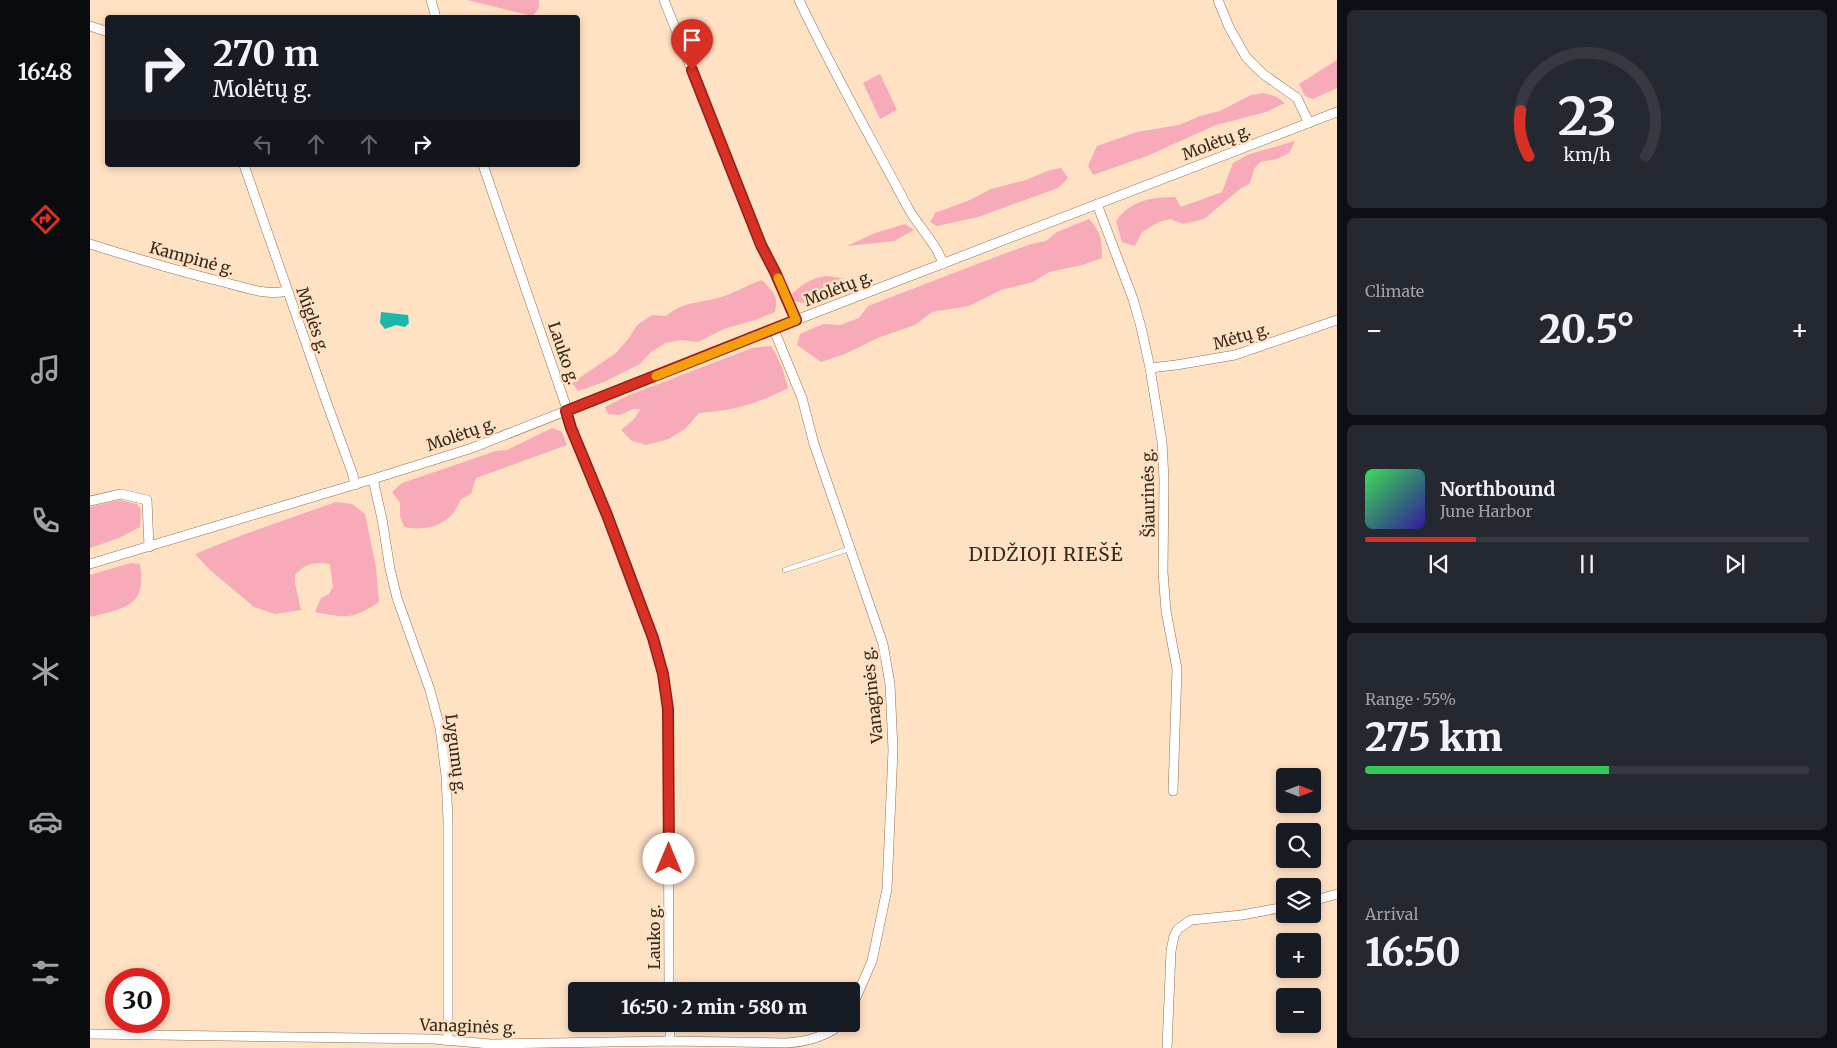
<!DOCTYPE html>
<meta charset="utf-8">
<style>
:root{--surface:#171b24;--page:#242831;--text:#f1f3f6;--muted:#9ea1a6;--line:#363941;--accent:#d93025}
body{margin:0;font-family:Merriweather,serif;background:var(--page);color:var(--text);height:100vh;display:flex;flex-direction:column;font-size:19px;white-space:nowrap}
*{box-sizing:border-box;margin:0}
p{font-size:16px;color:var(--muted)}
.icon{flex:none;width:28px;height:28px;fill:none;stroke:currentColor;stroke-width:2;stroke-linecap:round;stroke-linejoin:round}
.map{position:relative;flex:1;overflow:hidden}
.side{display:flex;flex-direction:column;gap:10px;padding:10px;background:#0d0f14;width:500px}
.side>*{flex:none}
.top-card{position:absolute;left:15px;top:15px;width:475px;height:152px;border-radius:5px;box-shadow:0 2px 8px #0003;background:#171b24;color:var(--text);overflow:hidden}
.needle{width:32px;rotate:90deg}
.fabs{position:absolute;left:1186px;top:768px;display:grid;gap:10px}
.fabs a{display:grid;place-items:center;width:45px;height:45px;border-radius:5px;background:var(--surface);box-shadow:0 2px 8px #0003;font-size:25px}
.speed{position:absolute;left:15px;top:968px;display:flex;gap:10px;font-size:25px;font-weight:700;text-align:center}
.speed>*{display:grid;place-content:center;width:65px;height:65px;border-radius:50%;background:var(--surface);box-shadow:0 2px 8px #0003;line-height:1}
.speed .limit{border:8px solid #d22;background:#fff;color:#111}
.pin{position:absolute;display:grid;place-items:center;width:42px;height:42px;color:#fff;margin:-51px -21px;border-radius:50% 50% 50% 0;rotate:-45deg;box-shadow:0 0 5px #0007}
.pin .icon{rotate:45deg}
.me{position:absolute;width:55px;margin:-28px;rotate:0deg;stroke-linejoin:round;filter:drop-shadow(0 0 4px #0008)}
.turn{display:flex;align-items:center;gap:18px;height:105px;padding:0 25px;font-size:22px}
.turn .icon{width:65px;height:65px;stroke-width:2.5}
.turn b{display:block;font-size:35px;line-height:42px}
.lanes{display:flex;align-items:center;height:48px;padding:0 25px;background:#0003;justify-content:center;gap:25px;direction:ltr}
.lanes .off{opacity:.35}
.big{font-size:38px;font-weight:800;line-height:1.1}
.side .widget{flex:1;display:flex;flex-direction:column;justify-content:center;gap:8px;min-width:0;padding:0 18px;border-radius:8px;background:var(--page)}
.side .dial{align-items:center;gap:0}
.dial svg{height:130px;overflow:visible;fill:none;stroke:var(--line);stroke-width:7;stroke-linecap:round;text-anchor:middle}
.dial text{fill:var(--text);stroke:none}
.song{display:flex;align-items:center;gap:15px}
.cover{width:60px;height:60px;border-radius:8px;background:linear-gradient(135deg,hsl(130 70% 55%),hsl(250 70% 35%))}
.played{height:5px;border-radius:2px;background:linear-gradient(90deg,var(--accent) 25%,var(--line) 25%)}
.keys{display:flex;justify-content:space-around;direction:ltr}
.heat{display:flex;justify-content:space-between;align-items:center;font-size:28px;direction:ltr}
.charge{height:8px;border-radius:4px;background:linear-gradient(90deg,#34c759 55%,var(--line) 0)}
.trip{position:absolute;left:478px;top:982px;width:292px;height:50px;border-radius:5px;background:var(--surface);box-shadow:0 2px 8px #0003;font-weight:800;line-height:50px;text-align:center}
main{display:flex;flex:1;min-height:0}
.menu{display:flex;flex-direction:column;width:90px;justify-content:space-around;align-items:center;background:#090b0e;color:var(--muted)}
.menu .icon{width:35px;height:35px}
.menu .active{color:var(--accent)}
.menu b{font-size:22px;color:var(--text)}
.map>svg:first-child{display:block}
</style>
<main>
<nav class="menu">
<b>16:48</b>
<svg class="icon active" aria-label="directions" viewBox="0 0 24 24"><path d="M12 3l9 9-9 9-9-9zM9 14v-3h6M13 9l2 2-2 2"/></svg>
<svg class="icon" aria-label="music" viewBox="0 0 24 24"><path d="M9 18V5l10-2v13"/><circle cx="6" cy="18" r="3"/><circle cx="16" cy="16" r="3"/></svg>
<svg class="icon" aria-label="phone" viewBox="0 0 24 24"><path d="M5 4h4l2 5-3 2q2 4 5 5l2-3 5 2v4C11 20 4 13 5 4z"/></svg>
<svg class="icon" aria-label="climate" viewBox="0 0 24 24"><path d="M12 3v18M4 7l16 10M4 17L20 7"/></svg>
<svg class="icon" aria-label="car" viewBox="0 0 24 24"><path d="M5 17H2v-5l4-1 3-4h7l3 4 3 1v5h-3M9 17h6M6 11h13"/><circle cx="7" cy="17" r="2"/><circle cx="17" cy="17" r="2"/></svg>
<svg class="icon" aria-label="filters" viewBox="0 0 24 24"><path d="M4 7h16M4 17h16"/><circle cx="9" cy="7" r="2"/><circle cx="15" cy="17" r="2"/></svg>
</nav>
<div class="map">
<svg width="1247" height="1048" viewBox="0 0 1247 1048">
<rect width="100%" height="100%" fill="#ffe1c4"/>
<g fill="#f7abb9">
<path d="M 377,0 L 449,0 L 449,8 L 443,16 Z"/>
<path d="M 1247,60 L 1247,88 L 1223,99 L 1215,96 L 1209,84 Z"/>
<path d="M 790,74 L 807,110 L 790,119 L 773,83 Z"/>
<path d="M 1174,93 L 1187,97 L 1195,103 L 1176,112 L 1126,125 L 1057,156 L 1003,175 L 998,166 L 1007,146 L 1047,132 L 1089,125 L 1110,116 L 1130,111 L 1161,95 Z"/>
<path d="M 1205,141 L 1199,153 L 1187,159 L 1170,162 L 1164,169 L 1160,183 L 1150,189 L 1114,219 L 1093,224 L 1080,219 L 1069,222 L 1052,232 L 1045,246 L 1032,242 L 1026,221 C 1040,201 1061,197 1085,197 L 1091,207 L 1132,192 L 1143,163 L 1160,154 Z"/>
<path d="M 971,168 L 978,178 L 968,188 L 888,217 L 847,226 L 840,222 L 845,213 L 880,200 L 901,189 L 936,180 L 960,170 Z"/>
<path d="M 999,219 C 1011,232 1012,240 1012,258 L 992,265 L 959,272 L 943,282 L 911,290 L 879,306 L 842,312 L 825,325 L 790,337 L 755,354 L 731,362 L 707,345 L 710,334 L 733,324 L 750,325 L 769,318 L 778,306 L 908,256 L 941,244 L 956,241 L 967,232 Z"/>
<path d="M 815,224 L 824,230 L 804,241 L 757,246 L 785,233 Z"/>
<path d="M 736,276 L 753,278 L 754,287 L 715,303 L 704,301 L 702,294 C 712,284 722,278 736,276 Z"/>
<path d="M 672,280 C 683,292 689,295 685,312 L 665,320 L 634,329 L 608,342 L 591,340 L 576,343 L 561,352 L 550,364 L 514,382 L 488,391 L 482,383 L 526,353 L 539,338 L 547,325 L 562,315 L 576,316 C 595,301 606,304 628,298 C 643,294 657,285 672,280 Z"/>
<path d="M 681,346 C 690,360 694,372 698,388 C 667,404 643,411 609,413 L 595,429 L 579,439 L 556,445 L 542,441 L 531,430 L 543,420 L 551,409 L 543,409 L 530,415 L 518,414 L 515,407 L 537,396 L 662,348 Z"/>
<path d="M 462,428 L 472,432 L 477,445 L 386,478 L 381,494 L 370,500 C 363,524 337,532 314,527 L 310,516 L 310,503 L 302,492 L 312,483 L 406,451 L 417,450 Z"/>
<path d="M 30,500 L 47,504 L 51,510 L 50,527 L 29,538 L 0,548 L 0,507 Z"/>
<path d="M 246,502 L 262,504 L 275,514 L 286,567 L 289,602 C 262,620 256,618 225,612 L 231,598 L 239,594 L 243,587 L 240,564 C 225,562 215,563 205,575 L 205,583 L 211,610 L 185,614 L 164,607 L 120,570 L 105,554 L 155,534 Z"/>
<path d="M 41,563 L 50,564 C 57,607 35,608 0,617 L 0,575 Z"/>
</g>
<path fill="#1ab8ac" d="M 291,312 L 318,315 L 319,323 L 315,327 L 306,325 L 295,329 L 290,323 Z"/>
<g fill="none" stroke-linecap="round" stroke-linejoin="round">
<defs>
<path id="lane" d="M 695,570 L 759,549"/>
<g id="street">
<path d="M 341,0 L 346,18"/>
<path d="M 574,0 L 671,245 L 685,272 L 706,320"/>
<path d="M 709,0 C 742,70 781,138 817,206 C 828,227 846,242 853,264"/>
<path d="M 1128,0 L 1139,27 L 1156,57 L 1173,74 L 1207,98 L 1219,123"/>
<path d="M 0,26 L 18,32"/>
<path d="M 154,165 L 234,395 L 263,475 L 265,485"/>
<path d="M 393,165 L 475,403 L 481,428 L 517,515 L 563,638 L 573,674 L 578,709 L 579,991"/>
<path d="M 1007,204 L 1043,299 L 1051,327 L 1060,368 L 1072,442 L 1074,480 L 1073,572 L 1076,611 L 1087,669 L 1083,791"/>
<path d="M 0,244 C 44,258 88,271 133,282 C 154,287 175,296 197,291"/>
<path d="M 684,330 L 712,398 L 724,444 L 793,644 L 800,684 L 803,750 L 797,889 L 782,961 L 761,1009"/>
<path d="M 1060,368 L 1086,365 L 1145,355 L 1247,320"/>
<path d="M 283,479 L 292,519 L 300,569 L 307,598 L 340,690 L 350,728 L 356,776 L 358,821 L 358,1041"/>
<path d="M 0,501 L 31,494 L 57,500 L 59,547"/>
<path d="M 0,564 L 283,479 L 382,448 L 706,320 L 1247,112"/>
<path d="M 1222,901 L 1247,894"/>
<path d="M 580,1024 L 580,1041"/>
<path d="M 0,1034 L 343,1039 L 400,1044 L 580,1041 L 696,1043 C 716,1042 735,1037 751,1024"/>
<path d="M 1077,1048 L 1081,951 L 1084,936 L 1088,929 L 1101,920 L 1152,915 L 1195,907"/>
</g>
</defs>
<use href="#lane" stroke="#91704f" stroke-width="5.5"/>
<use href="#street" stroke="#91704f" stroke-width="10"/>
<use href="#lane" stroke="#fff" stroke-width="4.5"/>
<use href="#street" stroke="#fff" stroke-width="9"/>
</g>
<g fill="none" stroke-linecap="round" stroke-linejoin="round">
<defs>
<path id="route" d="M 579,859 L 578,709 L 573,674 L 563,638 L 517,515 L 481,428 L 476,411 L 706,320 L 685,272 L 671,245 L 602,70"/>
</defs>
<use href="#route" stroke="#8d1f18" stroke-width="12"/>
<use href="#route" stroke="#d93025" stroke-width="9"/>
<path stroke="#f59e0b" stroke-width="9" d="M 566,376 L 706,320 L 688,278"/>
</g>
<g text-anchor="middle" dominant-baseline="central" stroke-width="5" stroke-linejoin="round" paint-order="stroke">
<g font-size="16" fill="#36281a" stroke="#ffe1c4">
<text transform="translate(1126 142) rotate(-21)">Molėtų g.</text>
<text transform="translate(102 258) rotate(15)">Kampinė g.</text>
<text transform="translate(748 288) rotate(-21)">Molėtų g.</text>
<text transform="translate(223 320) rotate(71)">Miglės g.</text>
<text transform="translate(1151 336) rotate(-16)">Mėtų g.</text>
<text transform="translate(474 353) rotate(71)">Lauko g.</text>
<text transform="translate(371 434) rotate(-19)">Molėtų g.</text>
<text transform="translate(1058 493) rotate(-91)">Šiaurinės g.</text>
<text transform="translate(782 695) rotate(-96)">Vanaginės g.</text>
<text transform="translate(366 754) rotate(83)">Lygumų g.</text>
<text transform="translate(564 937) rotate(-90)">Lauko g.</text>
<text transform="translate(378 1026) rotate(2)">Vanaginės g.</text>
</g>
<g font-size="19" letter-spacing="1" fill="#36281a" stroke="#ffe1c4">
<text x="956" y="554">DIDŽIOJI RIEŠĖ</text>
</g>
</g>
</svg>
<div class="fabs">
<a><svg class="needle" viewBox="-14 -14 28 28"><path d="M0-13l5 13h-10z" fill="#e53935"/><path d="M0 13l5-13h-10z" fill="#9ea1a6"/></svg></a>
<a><svg class="icon" aria-label="search" viewBox="0 0 24 24"><circle cx="10" cy="10" r="6"/><path d="M15 15l6 6"/></svg></a>
<a><svg class="icon" aria-label="layers" viewBox="0 0 24 24"><path d="M12 4l9 5-9 5-9-5zM3 14l9 5 9-5"/></svg></a>
<a>+</a>
<a>−</a>
</div>
<div class="speed"><div class="limit">30</div></div>
<div class="pin" style="left:602px;top:70px;background:#d93025"><svg class="icon" aria-label="arrive" viewBox="0 0 24 24"><path d="M6 21V4h12l-3 4 3 4H6"/></svg></div>
<svg class="me" style="left:579px;top:859px" viewBox="-20 -20 40 40"><circle r="19" fill="#fff"/><path d="M0-13L10 11 0 6-10 11z" fill="#d93025"/></svg>
<div class="trip">16:50 · 2 min · 580 m</div>
<div class="top-card">
<div class="turn"><svg class="icon" aria-label="right" viewBox="0 0 24 24"><path d="M7 20v-9h11M14 6l5 5-5 5"/></svg><div><b>270 m</b>Molėtų g.</div></div>
<div class="lanes"><svg class="icon off" aria-label="left" viewBox="0 0 24 24"><path d="M17 20v-9H6M10 6l-5 5 5 5"/></svg><svg class="icon off" aria-label="ahead" viewBox="0 0 24 24"><path d="M12 20V5M6 11l6-6 6 6"/></svg><svg class="icon off" aria-label="ahead" viewBox="0 0 24 24"><path d="M12 20V5M6 11l6-6 6 6"/></svg><svg class="icon" aria-label="right" viewBox="0 0 24 24"><path d="M7 20v-9h11M14 6l5 5-5 5"/></svg></div>
</div>
</div>
<section class="side">
<div class="widget dial"><svg viewBox="0 0 100 80">
<path d="M14 69A42 42 0 1 1 86 69"/>
<path d="M14 69A42 42 0 0 1 9 41" stroke="#d93025"/>
<text x="50" y="56" font-size="32" font-weight="700">23</text>
<text x="50" y="72" font-size="11">km/h</text>
</svg></div>
<div class="widget"><p>Climate</p>
<div class="heat"><a>−</a><b class="big">20.5°</b><a>+</a></div>
</div>
<div class="widget">
<div class="song"><i class="cover"></i><div><b>Northbound</b><p>June Harbor</p></div></div>
<div class="played"></div>
<div class="keys"><svg class="icon" aria-label="previous" viewBox="0 0 24 24"><path d="M18 5L8 12l10 7zM5 5v14"/></svg><svg class="icon" aria-label="pause" viewBox="0 0 24 24"><path d="M8 5v14M16 5v14"/></svg><svg class="icon" aria-label="next" viewBox="0 0 24 24"><path d="M6 5l10 7-10 7zM19 5v14"/></svg></div>
</div>
<div class="widget"><p>Range · 55%</p><b class="big">275 km</b><div class="charge"></div></div>
<div class="widget"><p>Arrival</p><b class="big">16:50</b></div>
</section>
</main>
